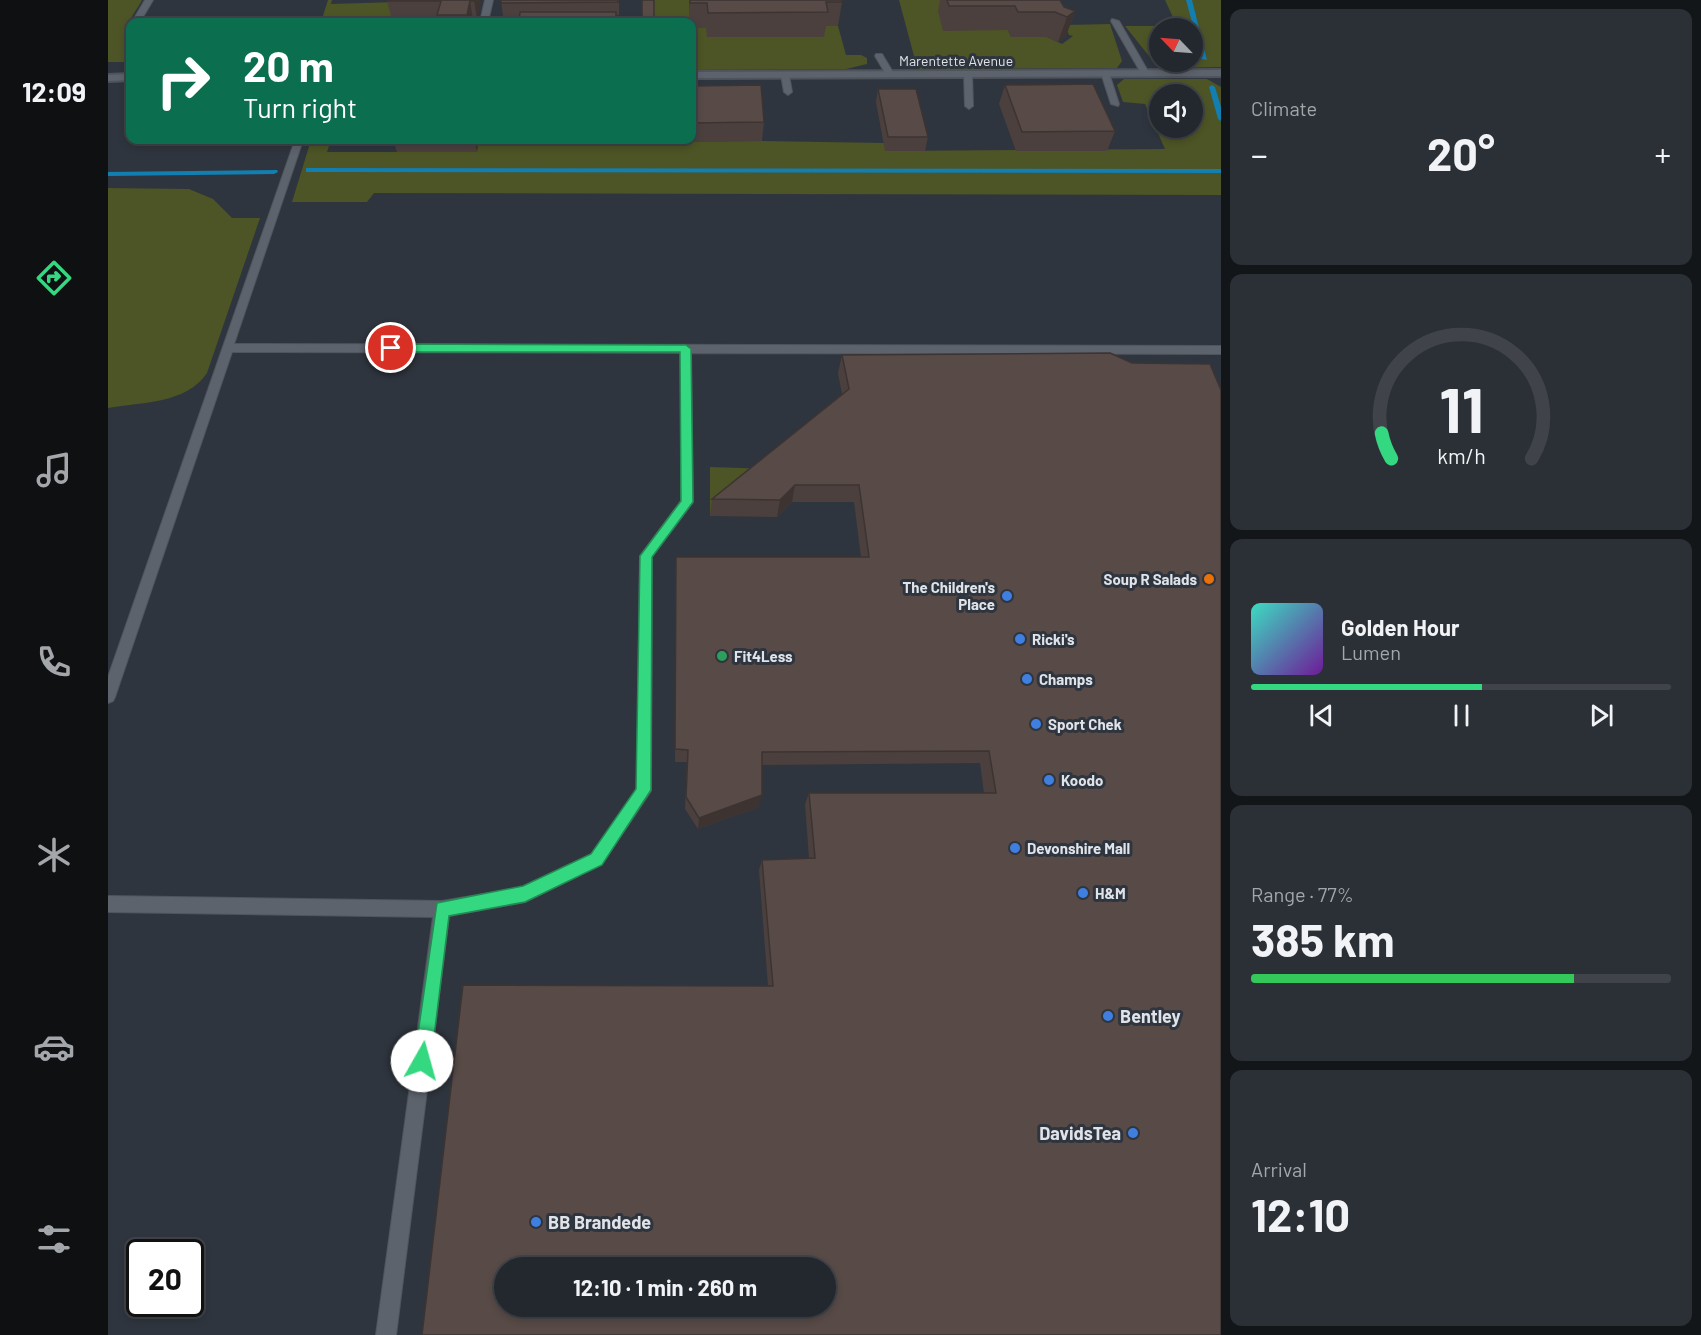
<!DOCTYPE html>
<meta charset="utf-8">
<style>
:root{--surface:#23282e;--page:#2b3036;--text:#f1f3f6;--muted:#a3a6aa;--line:#40444a;--accent:#34d881}
body{margin:0;font-family:Barlow,sans-serif;background:var(--page);color:var(--text);height:100vh;display:flex;flex-direction:column;font-size:22px;white-space:nowrap}
*{box-sizing:border-box;margin:0}
p{font-size:20px;color:var(--muted)}
.icon{flex:none;width:33px;height:33px;fill:none;stroke:currentColor;stroke-width:2;stroke-linecap:round;stroke-linejoin:round}
.map{position:relative;flex:1;overflow:hidden}
.panel{display:flex;flex-direction:column;gap:9px;padding:9px;background:#131619;width:480px}
.panel>*{flex:none}
.guide{position:absolute;left:18px;top:18px;width:570px;height:126px;border-radius:12px;box-shadow:0 3px 9px #0003,0 0 0 2px var(--line);background:#0b6e4f;color:#fff;overflow:hidden}
.needle{width:39px;rotate:295deg}
.buttons{position:absolute;left:1041px;top:18px;display:grid;gap:12px}
.buttons a{display:grid;place-items:center;width:54px;height:54px;border-radius:50%;background:var(--surface);box-shadow:0 3px 9px #0003,0 0 0 2px var(--line);font-size:30px}
.speed{position:absolute;left:18px;top:1239px;display:flex;gap:12px;font-size:30px;font-weight:700;text-align:center}
.speed>*{display:grid;place-content:center;width:78px;height:78px;border-radius:50%;background:var(--surface);box-shadow:0 3px 9px #0003,0 0 0 2px var(--line);line-height:1}
.speed .limit{border:3px solid #111;border-radius:9px;background:#fff;color:#111}
.pin{position:absolute;display:grid;place-items:center;width:51px;height:51px;color:#fff;margin:-26px;border:3px solid #fff;border-radius:50%;box-shadow:0 2px 6px #0007}
.me{position:absolute;width:66px;margin:-33px;rotate:7deg;stroke-linejoin:round;filter:drop-shadow(0 0 4px #0008)}
.turn{display:flex;align-items:center;gap:21px;height:126px;padding:0 18px;font-size:27px}
.turn .icon{width:78px;height:78px;stroke-width:2.5}
.turn b{display:block;font-size:42px;line-height:51px}
.big{font-size:45px;font-weight:700;line-height:1.1}
.panel .tile{flex:1;display:flex;flex-direction:column;justify-content:center;gap:9px;min-width:0;padding:0 21px;border-radius:12px;background:var(--page)}
.panel .dial{align-items:center;gap:0}
.dial svg{height:156px;overflow:visible;fill:none;stroke:var(--line);stroke-width:7;stroke-linecap:round;text-anchor:middle}
.dial text{fill:var(--text);stroke:none}
.song{display:flex;align-items:center;gap:18px}
.cover{width:72px;height:72px;border-radius:9px;background:linear-gradient(135deg,hsl(170 70% 55%),hsl(280 70% 35%))}
.played{height:6px;border-radius:3px;background:linear-gradient(90deg,var(--accent) 55%,var(--line) 55%)}
.keys{display:flex;justify-content:space-around;direction:ltr}
.heat{display:flex;justify-content:space-between;align-items:center;font-size:33px;direction:ltr}
.charge{height:9px;border-radius:4px;background:linear-gradient(90deg,#34c759 77%,var(--line) 0)}
.trip{position:absolute;left:386px;top:1257px;width:342px;height:60px;border-radius:30px;background:var(--surface);box-shadow:0 3px 9px #0003,0 0 0 2px var(--line);font-weight:700;line-height:60px;text-align:center}
main{display:flex;flex:1;min-height:0}
.menu{display:flex;flex-direction:column;width:108px;justify-content:space-around;align-items:center;background:#0e1012;color:var(--muted)}
.menu .icon{width:42px;height:42px}
.menu .on{color:var(--accent)}
.menu b{font-size:27px;color:var(--text)}
.map>svg:first-child{display:block}
</style>
<main>
<nav class="menu">
<b>12:09</b>
<svg class="icon on" aria-label="directions" viewBox="0 0 24 24"><path d="M12 3l9 9-9 9-9-9zM9 14v-3h6M13 9l2 2-2 2"/></svg>
<svg class="icon" aria-label="music" viewBox="0 0 24 24"><path d="M9 18V5l10-2v13"/><circle cx="6" cy="18" r="3"/><circle cx="16" cy="16" r="3"/></svg>
<svg class="icon" aria-label="phone" viewBox="0 0 24 24"><path d="M5 4h4l2 5-3 2q2 4 5 5l2-3 5 2v4C11 20 4 13 5 4z"/></svg>
<svg class="icon" aria-label="climate" viewBox="0 0 24 24"><path d="M12 3v18M4 7l16 10M4 17L20 7"/></svg>
<svg class="icon" aria-label="car" viewBox="0 0 24 24"><path d="M5 17H2v-5l4-1 3-4h7l3 4 3 1v5h-3M9 17h6M6 11h13"/><circle cx="7" cy="17" r="2"/><circle cx="17" cy="17" r="2"/></svg>
<svg class="icon" aria-label="filters" viewBox="0 0 24 24"><path d="M4 7h16M4 17h16"/><circle cx="9" cy="7" r="2"/><circle cx="15" cy="17" r="2"/></svg>
</nav>
<div class="map">
<svg width="1113" height="1335" viewBox="0 0 1113 1335">
<rect width="100%" height="100%" fill="#2f353e"/>
<g fill="#4d5425" fill-rule="evenodd">
<path d="M 0,0 L 34,0 C 29,10 15,26 19,37 C 21,46 23,52 22,62 L 0,62 Z"/>
<path d="M 220,0 L 224,0 L 223,4 L 289,2 L 284,20 L 336,20 L 336,22 L 213,22 Z"/>
<path d="M 546,0 L 581,0 L 582,22 L 546,22 Z"/>
<path d="M 791,0 L 842,0 L 845,11 L 830,11 L 900,30 L 903,37 L 939,37 L 954,44 L 965,36 L 961,35 L 957,25 L 1002,24 L 1014,61 L 1009,68 L 808,69 L 789,57 L 806,56 Z"/>
<path d="M 1057,0 L 1113,0 L 1113,67 L 1058,68 L 1045,61 L 1017,26 L 1069,26 ZM 1052,28 L 1084,28 L 1084,62 L 1052,62 Z"/>
<path d="M 715,26 L 730,26 L 738,55 L 753,55 L 759,58 L 759,64 L 738,69 L 584,70 L 584,28 L 599,28 L 600,37 L 716,37 Z"/>
<path d="M 1016,79 L 1099,79 L 1113,87 L 1113,195 L 266,193 L 259,202 L 184,202 L 203,140 L 223,140 L 219,152 L 368,152 L 370,143 L 654,141 L 776,143 L 778,151 L 1057,149 L 1037,104 L 1015,102 L 1009,85 ZM 1052,94 L 1084,94 L 1084,128 L 1052,128 Z"/>
<path d="M 0,188 L 81,189 L 105,199 L 124,218 L 152,218 L 99,373 C 78,404 34,402 0,408 Z"/>
<path d="M 602,467 L 661,469 L 602,516 Z"/>
</g>
<g fill="none" stroke-linecap="round" stroke-linejoin="round">
<g fill="#137eb0" fill-rule="evenodd">
<path d="M 1078,0 L 1084,0 L 1099,60 L 1094,59 Z"/>
<path d="M 1104,85 L 1107,87 L 1113,107 L 1113,121 L 1110,119 L 1101,87 Z"/>
<path d="M 198,168 L 1113,169 L 1113,173 L 201,172 L 198,172 Z"/>
<path d="M 169,170 L 170,172 L 166,174 L 0,176 L 0,172 Z"/>
</g>
<defs>
<g id="service">
<path d="M 37,0 L 45,0 L 32,22 L 24,22 Z"/>
<path d="M 377,0 L 385,0 L 380,22 L 372,22 Z"/>
<path d="M 1004,19 L 1011,21 L 1041,73 L 1040,75 L 1033,73 L 1003,21 Z"/>
<path d="M 768,54 L 774,54 L 786,74 L 785,76 L 779,76 L 767,56 Z"/>
<path d="M 997,70 L 1001,73 L 1011,104 L 1010,106 L 1003,104 L 993,73 Z"/>
<path d="M 860,71 L 864,74 L 865,106 L 861,109 L 857,106 L 856,74 Z"/>
<path d="M 677,72 L 681,75 L 684,92 L 680,95 L 676,92 L 673,75 Z"/>
<path d="M 187,140 L 195,140 L 126,344 L 1113,346 L 1113,354 L 583,353 L 585,502 L 544,557 L 543,791 L 494,864 L 417,902 L 341,916 L 288,1335 L 268,1335 L 325,917 L 0,912 L 0,896 L 334,901 L 416,887 L 484,854 L 529,789 L 532,556 L 573,501 L 573,353 L 124,352 L 7,697 L 5,701 L 0,703 L 0,677 Z"/>
</g>
<g id="tertiary">
<path d="M 1113,70 L 1113,76 L 584,78 L 584,72 Z"/>
<path d="M 22,74 L 22,80 L 0,81 L 0,75 Z"/>
</g>
</defs>
<use href="#service" stroke="#4f545c" stroke-width="2"/>
<use href="#tertiary" stroke="#4f545c" stroke-width="4"/>
<use href="#service" fill="#5d636d" fill-rule="evenodd"/>
<use href="#tertiary" fill="#5d636d" fill-rule="evenodd"/>
</g>
<g fill="#4b403d">
<path d="M 372,0 L 369,20 L 365,20 L 364,22 L 331,22 L 330,20 L 284,20 L 279,1 Z"/>
<path d="M 393,0 L 511,0 L 511,15 L 508,15 L 509,22 L 411,22 L 412,16 L 395,16 Z"/>
<path d="M 581,0 L 734,0 L 734,2 L 730,26 L 718,26 L 716,37 L 599,37 L 598,28 L 584,28 L 584,22 L 582,22 Z"/>
<path d="M 832,0 L 952,0 L 956,7 L 967,11 L 958,36 L 950,42 L 939,37 L 903,37 L 900,30 L 835,31 L 830,11 Z"/>
<path d="M 897,85 L 1007,131 L 999,151 L 908,151 L 891,104 Z"/>
<path d="M 584,86 L 656,122 L 654,141 L 547,142 L 547,140 L 584,140 Z"/>
<path d="M 770,89 L 820,137 L 817,151 L 777,151 L 768,102 Z"/>
<path d="M 285,140 L 371,140 L 369,152 L 289,152 Z"/>
<path d="M 376,140 L 442,140 L 441,143 L 377,144 Z"/>
<path d="M 734,355 L 1113,1335 L 660,986 L 651,870 L 654,860 L 701,858 L 697,804 L 701,793 L 876,793 L 872,763 L 654,765 L 651,807 L 590,829 L 577,809 L 579,762 L 567,762 L 568,557 L 753,557 L 746,502 L 684,502 L 669,517 L 602,516 L 604,499 L 734,394 L 730,373 Z"/>
</g>
<g fill="#3d3432">
<path d="M 366,0 L 372,0 L 373,2 L 369,20 Z"/>
<path d="M 362,1 L 365,20 L 364,22 L 360,22 L 359,15 Z"/>
<path d="M 967,11 L 958,36 L 950,42 L 959,17 Z"/>
<path d="M 366,140 L 371,140 L 369,152 Z"/>
<path d="M 687,485 L 684,502 L 669,517 L 672,500 Z"/>
<path d="M 654,795 L 651,807 L 590,829 L 591,818 Z"/>
</g>
<g fill="#574a47" stroke="#3d3432" stroke-width="1.5" fill-rule="evenodd">
<path d="M 280,0 L 366,0 L 366,1 L 362,1 L 359,15 L 329,15 L 333,1 L 279,1 Z"/>
<path d="M 393,0 L 510,0 L 510,2 L 393,3 Z"/>
<rect x="534" y="0" width="12" height="22"/>
<path d="M 582,0 L 734,0 L 734,2 L 718,2 L 720,12 L 600,13 L 599,3 L 582,3 Z"/>
<path d="M 839,0 L 952,0 L 956,7 L 967,11 L 959,17 L 947,12 L 910,12 L 907,6 L 841,6 Z"/>
<path d="M 412,12 L 508,12 L 508,22 L 411,22 Z"/>
<path d="M 985,84 L 1007,131 L 914,132 L 897,85 Z"/>
<path d="M 653,85 L 656,122 L 584,123 L 584,86 Z"/>
<path d="M 770,89 L 808,89 L 820,137 L 780,137 Z"/>
<path d="M 1002,353 L 1024,363 L 1102,364 L 1113,390 L 1113,1335 L 314,1335 L 355,985 L 665,986 L 654,860 L 707,858 L 701,793 L 888,793 L 881,751 L 654,752 L 654,795 L 591,818 L 578,797 L 580,750 L 567,749 L 568,557 L 761,557 L 751,485 L 687,485 L 672,500 L 604,499 L 741,389 L 734,355 ZM 396,1268 L 717,1268 L 717,1306 L 396,1306 Z"/>
</g>
<path fill="#34d881" stroke="#228c54" stroke-width="1.5" d="M 283,344 L 578,345 L 583,349 L 585,502 L 544,557 L 543,790 L 494,865 L 417,902 L 341,916 L 323,1061 L 320,1067 L 314,1070 L 308,1067 L 306,1061 L 329,903 L 415,886 L 483,854 L 528,789 L 532,556 L 573,501 L 572,352 L 283,352 L 277,348 Z"/>
<circle fill="#e8710a" stroke="#2f353e" stroke-width="2" cx="1101" cy="579" r="6"/>
<g fill="#3f7fe0" stroke="#2f353e" stroke-width="2">
<circle cx="899" cy="596" r="6"/>
<circle cx="912" cy="639" r="6"/>
<circle cx="919" cy="679" r="6"/>
<circle cx="928" cy="724" r="6"/>
<circle cx="941" cy="780" r="6"/>
<circle cx="907" cy="848" r="6"/>
<circle cx="975" cy="893" r="6"/>
<circle cx="1000" cy="1016" r="6"/>
<circle cx="1025" cy="1133" r="6"/>
<circle cx="428" cy="1222" r="6"/>
</g>
<circle fill="#2e9e5b" stroke="#2f353e" stroke-width="2" cx="614" cy="656" r="6"/>
<g text-anchor="middle" dominant-baseline="central" stroke-width="6" stroke-linejoin="round" paint-order="stroke">
<g font-size="14" fill="#e0e4ea" stroke="#2f353e">
<text x="848" y="60">Marentette Avenue</text>
</g>
<g font-size="15" font-weight="bold" fill="#e0e4ea" stroke="#2f353e" text-anchor="start">
<text x="1089" y="579" text-anchor="end">Soup R Salads</text>
<text x="887" y="587" text-anchor="end">The Children's<tspan x="887" dy="17">Place</tspan></text>
<text x="924" y="639">Ricki's</text>
<text x="626" y="656">Fit4Less</text>
<text x="931" y="679">Champs</text>
<text x="940" y="724">Sport Chek</text>
<text x="953" y="780">Koodo</text>
<text x="919" y="848">Devonshire Mall</text>
<text x="987" y="893">H&amp;M</text>
</g>
<g font-size="18" font-weight="bold" fill="#e0e4ea" stroke="#2f353e" text-anchor="start">
<text x="1012" y="1016">Bentley</text>
<text x="1013" y="1133" text-anchor="end">DavidsTea</text>
<text x="440" y="1222">BB Brandede</text>
</g>
</g>
</svg>
<div class="buttons">
<a><svg class="needle" viewBox="-14 -14 28 28"><path d="M0-13l5 13h-10z" fill="#e53935"/><path d="M0 13l5-13h-10z" fill="#a3a6aa"/></svg></a>
<a><svg class="icon" aria-label="sound" viewBox="0 0 24 24"><path d="M4 9h4l5-4v14l-5-4H4zM17 9q2 3 0 6"/></svg></a>
</div>
<div class="speed"><div class="limit">20</div></div>
<div class="pin" style="left:283px;top:348px;background:#d93025"><svg class="icon" aria-label="arrive" viewBox="0 0 24 24"><path d="M6 21V4h12l-3 4 3 4H6"/></svg></div>
<svg class="me" style="left:314px;top:1061px" viewBox="-20 -20 40 40"><circle r="19" fill="#fff"/><path d="M0-13L10 11 0 6-10 11z" fill="#34d881"/></svg>
<div class="trip">12:10 · 1 min · 260 m</div>
<div class="guide">
<div class="turn"><svg class="icon" aria-label="right" viewBox="0 0 24 24"><path d="M7 20v-9h11M14 6l5 5-5 5"/></svg><div><b>20 m</b>Turn right</div></div>
</div>
</div>
<section class="panel">
<div class="tile"><p>Climate</p>
<div class="heat"><a>−</a><b class="big">20°</b><a>+</a></div>
</div>
<div class="tile dial"><svg viewBox="0 0 100 80">
<path d="M14 69A42 42 0 1 1 86 69"/>
<path d="M14 69A42 42 0 0 1 9 56" stroke="#34d881"/>
<text x="50" y="56" font-size="32" font-weight="700">11</text>
<text x="50" y="72" font-size="11">km/h</text>
</svg></div>
<div class="tile">
<div class="song"><i class="cover"></i><div><b>Golden Hour</b><p>Lumen</p></div></div>
<div class="played"></div>
<div class="keys"><svg class="icon" aria-label="previous" viewBox="0 0 24 24"><path d="M18 5L8 12l10 7zM5 5v14"/></svg><svg class="icon" aria-label="pause" viewBox="0 0 24 24"><path d="M8 5v14M16 5v14"/></svg><svg class="icon" aria-label="next" viewBox="0 0 24 24"><path d="M6 5l10 7-10 7zM19 5v14"/></svg></div>
</div>
<div class="tile"><p>Range · 77%</p><b class="big">385 km</b><div class="charge"></div></div>
<div class="tile"><p>Arrival</p><b class="big">12:10</b></div>
</section>
</main>
